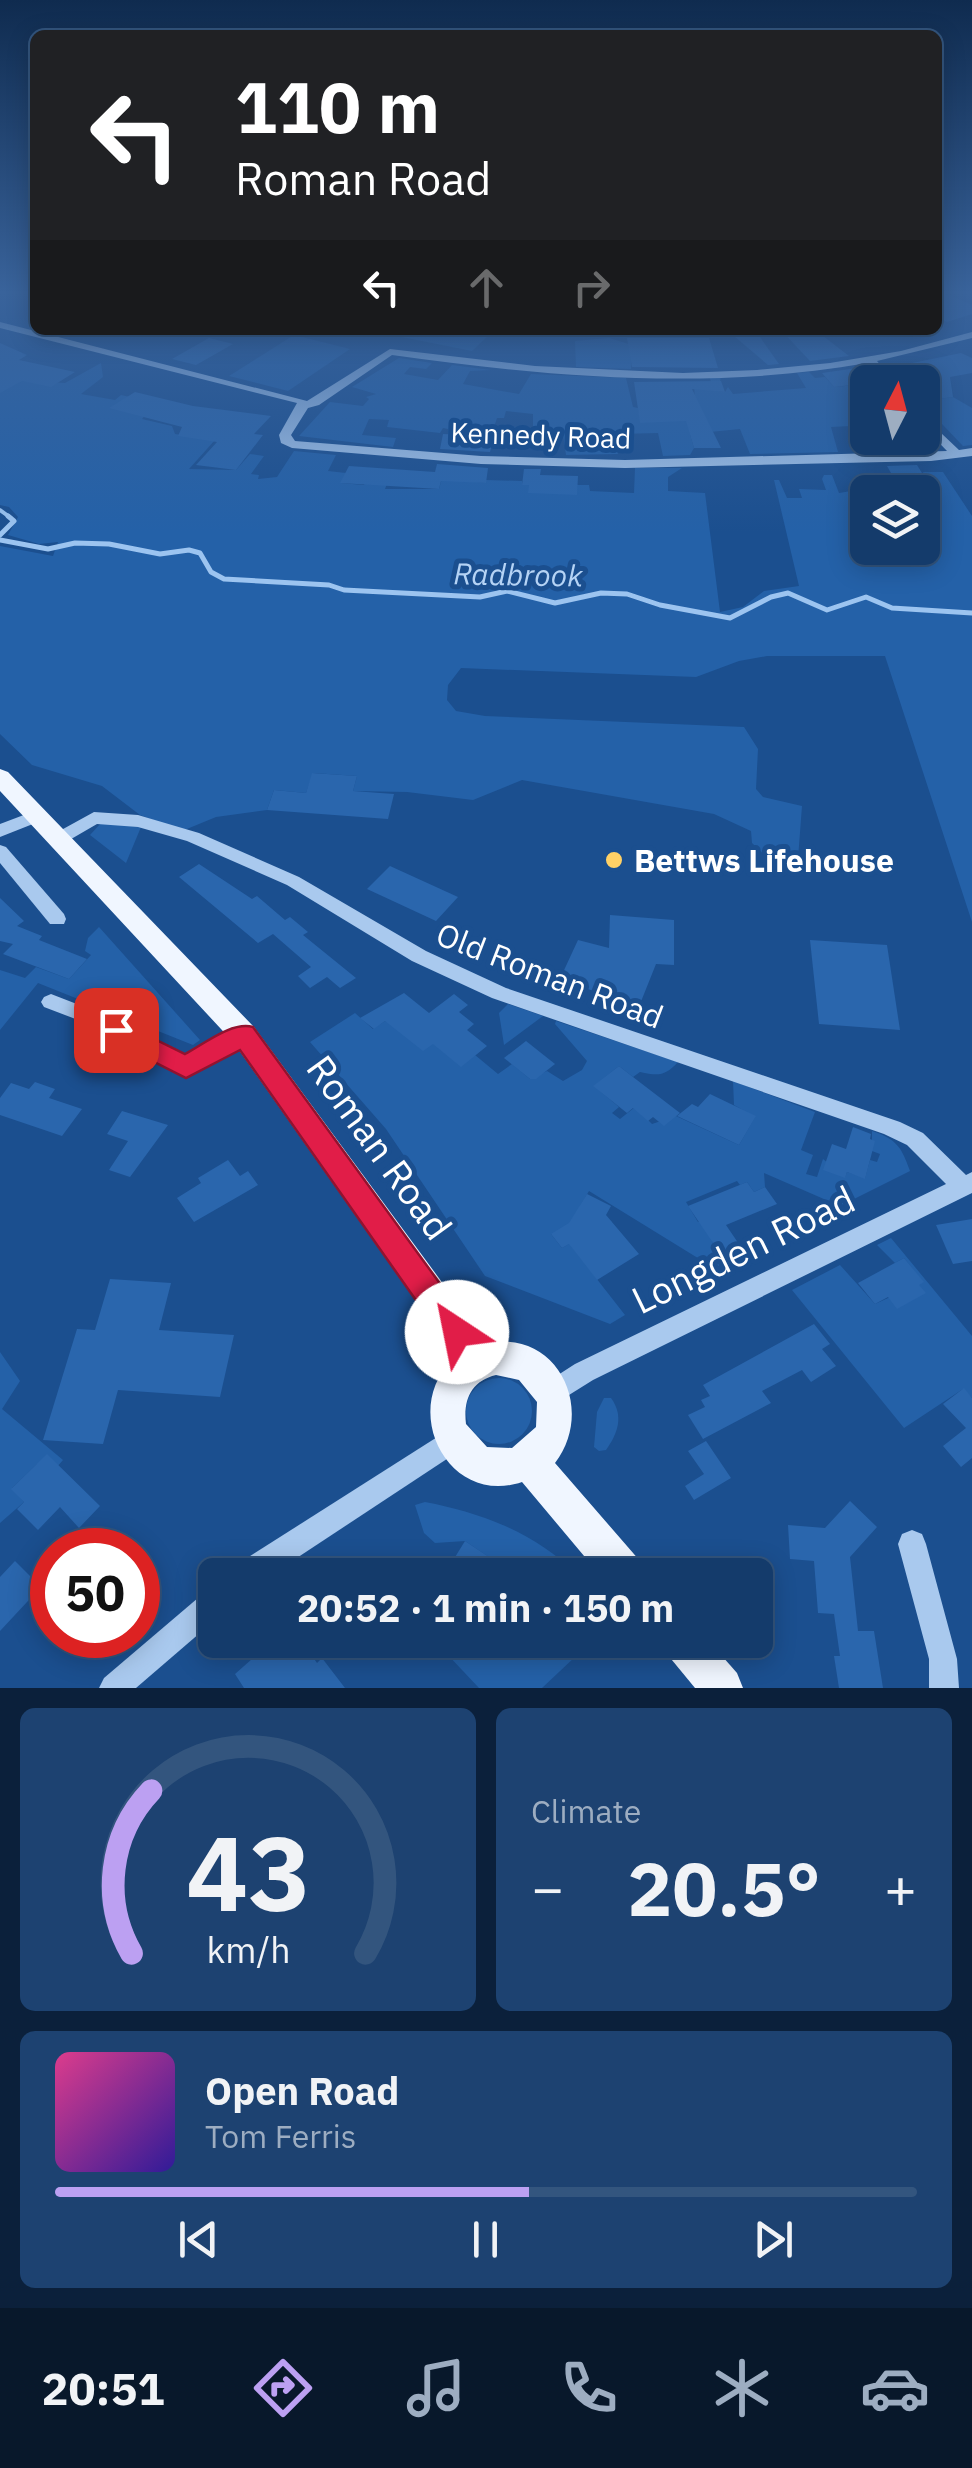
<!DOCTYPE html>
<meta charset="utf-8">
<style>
:root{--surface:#143b6b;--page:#1d4271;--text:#f1f3f6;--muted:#9dadc1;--line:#33557e;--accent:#bca0f2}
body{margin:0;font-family:"IBM Plex Sans",sans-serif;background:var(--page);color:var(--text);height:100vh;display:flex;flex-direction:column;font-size:38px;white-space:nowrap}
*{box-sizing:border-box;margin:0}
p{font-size:32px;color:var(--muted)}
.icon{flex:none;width:55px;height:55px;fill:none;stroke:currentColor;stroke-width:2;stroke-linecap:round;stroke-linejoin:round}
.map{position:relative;height:1688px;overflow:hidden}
.drawer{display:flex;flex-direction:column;gap:20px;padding:20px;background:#0b203b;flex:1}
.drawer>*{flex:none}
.guide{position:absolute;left:30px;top:30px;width:912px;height:305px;border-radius:15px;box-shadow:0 5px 25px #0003,0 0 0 2px var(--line);background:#202124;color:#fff;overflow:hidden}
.needle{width:65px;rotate:6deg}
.controls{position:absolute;left:850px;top:365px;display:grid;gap:20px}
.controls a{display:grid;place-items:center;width:90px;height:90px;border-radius:15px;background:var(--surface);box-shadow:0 5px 25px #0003,0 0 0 2px var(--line);font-size:50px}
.speed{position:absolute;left:30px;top:1528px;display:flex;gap:20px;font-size:50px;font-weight:700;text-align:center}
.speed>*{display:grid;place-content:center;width:130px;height:130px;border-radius:50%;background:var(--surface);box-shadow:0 5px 25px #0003,0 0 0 2px var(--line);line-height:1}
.speed .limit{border:15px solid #d22;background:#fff;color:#111}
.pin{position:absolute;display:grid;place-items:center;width:85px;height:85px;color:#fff;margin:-42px;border-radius:20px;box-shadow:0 5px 15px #0006}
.me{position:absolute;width:110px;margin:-55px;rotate:326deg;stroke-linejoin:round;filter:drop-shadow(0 0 8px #0008)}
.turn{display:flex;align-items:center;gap:35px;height:210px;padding:0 40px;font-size:45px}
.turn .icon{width:130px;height:130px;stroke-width:2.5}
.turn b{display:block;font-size:70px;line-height:85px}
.lanes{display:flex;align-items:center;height:95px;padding:0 40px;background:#0003;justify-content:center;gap:50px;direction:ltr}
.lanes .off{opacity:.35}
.big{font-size:75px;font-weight:700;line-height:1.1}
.drawer .tile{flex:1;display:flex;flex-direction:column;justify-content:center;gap:15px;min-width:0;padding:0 35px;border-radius:15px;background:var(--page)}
.drawer .dial{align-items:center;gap:0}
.dial svg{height:260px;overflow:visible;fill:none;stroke:var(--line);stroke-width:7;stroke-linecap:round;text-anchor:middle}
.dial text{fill:var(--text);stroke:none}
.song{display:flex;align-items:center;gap:30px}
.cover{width:120px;height:120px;border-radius:15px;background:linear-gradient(135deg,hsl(330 70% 55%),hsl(250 70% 35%))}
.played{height:10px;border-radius:5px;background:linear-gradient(90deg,var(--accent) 55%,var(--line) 55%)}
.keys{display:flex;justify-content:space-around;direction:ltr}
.heat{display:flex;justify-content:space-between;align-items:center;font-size:55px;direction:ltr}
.drawer .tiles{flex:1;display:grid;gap:20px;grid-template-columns:1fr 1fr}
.tile:last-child{grid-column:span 2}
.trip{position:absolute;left:198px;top:1558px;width:575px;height:100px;border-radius:15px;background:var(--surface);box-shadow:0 5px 25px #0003,0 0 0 2px var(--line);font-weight:700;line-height:100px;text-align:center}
.tab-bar{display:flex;height:160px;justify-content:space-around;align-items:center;background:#08182b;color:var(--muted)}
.tab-bar .icon{width:70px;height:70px}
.tab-bar .selected{color:var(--accent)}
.tab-bar b{font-size:45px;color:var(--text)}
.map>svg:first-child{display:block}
</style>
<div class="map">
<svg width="972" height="1688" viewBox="0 0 972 1688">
<rect width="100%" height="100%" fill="#1b4f8f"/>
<g fill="#2461a8" fill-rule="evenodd">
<path d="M 367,330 L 494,330 L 472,351 Z"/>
<path d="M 294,335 L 350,349 L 288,391 L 229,376 Z"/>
<path d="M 609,338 L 632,345 L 631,369 L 576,367 L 575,341 Z"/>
<path d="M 399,358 L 432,363 L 426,369 L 410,367 L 404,374 L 438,380 L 452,365 L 491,370 L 470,371 L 463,384 L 519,394 L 531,374 L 626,378 L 633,407 L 638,408 L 639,413 L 695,398 L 694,387 L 712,387 L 710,378 L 721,377 L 718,391 L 725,392 L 728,387 L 733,394 L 806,388 L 797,373 L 809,372 L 815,378 L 825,377 L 834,387 L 867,384 L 867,432 L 855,432 L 851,426 L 831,427 L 838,452 L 750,454 L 740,429 L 690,434 L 694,448 L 690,455 L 663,456 L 658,433 L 580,435 L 581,443 L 615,446 L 618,454 L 566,455 L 563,434 L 533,426 L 533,414 L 506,411 L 504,418 L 497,418 C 491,442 470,435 448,434 L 448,429 L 443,428 L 440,433 L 387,427 L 389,420 L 369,419 L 362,435 L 396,438 L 393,447 L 299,436 L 330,402 L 363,406 L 369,399 L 366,397 L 376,394 L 352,387 Z"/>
<path d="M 101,363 L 103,377 L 81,394 L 115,400 L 121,395 L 130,397 L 146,414 L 142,419 L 172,426 L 175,434 L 215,440 L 189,469 L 236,470 L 250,454 L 264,456 L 251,474 L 259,475 L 258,479 L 277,477 L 294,451 L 336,455 L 328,471 L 346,473 L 341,483 L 364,485 L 367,480 L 389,478 L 385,489 L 439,489 L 442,478 L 485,483 L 486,480 L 522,481 L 522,485 L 589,485 L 590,491 L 634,493 L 635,468 L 682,468 L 668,477 L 668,491 L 705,493 L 720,612 L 743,607 L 764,591 L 799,586 L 774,480 L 779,480 L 787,498 L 802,498 L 799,489 L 826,490 L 822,479 L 824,475 L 832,475 L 839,493 L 863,489 L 857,478 L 872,477 L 871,474 L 876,474 L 883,487 L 930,487 L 923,472 L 943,472 L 972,516 L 972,922 L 885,656 L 767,656 L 739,661 L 696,677 L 461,668 L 448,685 L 447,700 L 456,711 L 485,716 L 744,727 L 758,749 L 756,789 L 763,797 L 802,806 L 798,859 L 773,863 L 752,843 L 751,831 L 714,814 L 522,780 L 473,800 L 407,792 L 353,791 L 357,776 L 313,773 L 306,793 L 274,790 L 267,810 L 216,817 L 182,831 L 140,815 L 102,786 L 32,765 L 0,734 L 0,546 L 53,556 L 58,542 L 39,544 L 8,535 L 18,517 L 9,507 L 0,505 L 0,379 L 65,383 ZM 868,492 L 922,492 L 922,548 L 868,548 Z"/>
<path d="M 953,397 L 972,408 L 972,445 L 963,446 L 923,404 L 923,401 Z"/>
<path d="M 101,823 L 141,827 L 126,863 L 90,835 Z"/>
<path d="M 99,927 L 200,1040 L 193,1045 L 38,983 L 0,1030 L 0,970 L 25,978 L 36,967 L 69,979 L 91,955 L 85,951 L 88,938 Z"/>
<path d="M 508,1004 L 543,1016 L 504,1045 L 499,1013 Z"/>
<path d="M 355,1013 L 373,1029 L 385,1021 L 475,1055 L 498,1074 L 512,1064 L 530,1079 L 547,1071 L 563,1081 L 582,1070 L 587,1061 L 555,1024 L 556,1021 L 678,1062 C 665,1076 659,1076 640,1072 L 633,1077 L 619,1066 L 594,1086 L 619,1107 L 612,1113 L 620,1119 L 635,1107 L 652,1124 L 676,1116 L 739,1145 L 755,1117 L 734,1105 L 733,1081 L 815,1112 L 801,1150 L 813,1155 L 806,1174 L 817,1177 L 823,1159 L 845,1177 L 847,1172 L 865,1178 L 870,1160 L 877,1162 L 880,1154 L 872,1151 L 872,1131 C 897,1139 902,1148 910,1171 L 840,1206 L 764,1173 L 765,1187 L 754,1192 L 747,1182 L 740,1185 L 737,1181 L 686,1202 L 698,1222 L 707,1219 L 712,1241 L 726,1262 L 714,1268 L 589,1191 L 580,1206 L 612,1222 L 588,1236 L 551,1234 L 562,1248 L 572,1242 L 571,1246 L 625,1315 L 610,1324 L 485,1276 L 386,1129 L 310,1042 Z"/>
<path d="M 891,1238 L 972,1336 L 972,1398 L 963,1389 L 904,1428 L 792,1290 L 840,1265 L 875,1304 L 923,1282 L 904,1258 L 895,1263 L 877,1245 Z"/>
<path d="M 0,1352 L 20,1381 L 2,1409 L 63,1460 L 50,1475 L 37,1464 L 12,1488 L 24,1502 L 0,1523 Z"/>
<circle cx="499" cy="1411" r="33"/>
<path d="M 604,1398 L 611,1398 C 624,1416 618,1433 606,1450 L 599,1451 L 594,1447 L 597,1412 Z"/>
<path d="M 425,1502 C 482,1513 536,1533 577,1575 L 506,1575 L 508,1570 L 465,1541 L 435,1543 L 424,1533 L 415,1505 Z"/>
<path d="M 457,1640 L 593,1640 L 542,1688 L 479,1688 L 446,1653 Z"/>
</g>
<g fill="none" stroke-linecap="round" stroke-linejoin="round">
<path stroke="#9cc4f0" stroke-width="4" d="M 0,510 L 11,518"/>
<g stroke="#9cc4f0" stroke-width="5">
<path d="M 0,535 L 14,521 L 8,516"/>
<path d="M 0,540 L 48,549 L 75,543 L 109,544 L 160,554 L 189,550 L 200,553 L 211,572 L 224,579 L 329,585 L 344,590 L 480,597 L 507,591 L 555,603 L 601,593 L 627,594 L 660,605 L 730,618 L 771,597 L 788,593 L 827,610 L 866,597 L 892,608 L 972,613"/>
</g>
</g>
<g fill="#2a66ad">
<path d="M 938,295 L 950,295 L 972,305 L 972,314 L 947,322 L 938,318 Z"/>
<path d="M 727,330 L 755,330 L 779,364 L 768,365 Z"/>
<path d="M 781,330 L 823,330 L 823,336 L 849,356 L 810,361 Z"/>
<path d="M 209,338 L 233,344 L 196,365 L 172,359 Z"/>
<path d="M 627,338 L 709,338 L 718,368 L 632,367 Z"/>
<path d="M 0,343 L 27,355 L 19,360 L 75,372 L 51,387 L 22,381 L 0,393 Z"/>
<path d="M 961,353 L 972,358 L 972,373 L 950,377 L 953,397 L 922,401 L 922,382 L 899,382 L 888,368 Z"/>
<path d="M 864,367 L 879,382 L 834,387 L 822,373 Z"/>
<path d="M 721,381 L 725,392 L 692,389 L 721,448 L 694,448 L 686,421 L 640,423 L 634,382 Z"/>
<path d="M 135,392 L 193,406 L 271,416 L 254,434 L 263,435 L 236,470 L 196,465 L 217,442 L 178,436 L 182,427 L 109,408 Z"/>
<path d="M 495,426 L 515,427 L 512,446 L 492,445 L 490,452 L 440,449 L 443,434 L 492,436 Z"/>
<path d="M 437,464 L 488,468 L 486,483 L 441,481 L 439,489 L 340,483 L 349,466 L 435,472 Z"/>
<path d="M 917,465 L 930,486 L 899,487 L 887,466 Z"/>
<path d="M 524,469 L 541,469 L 540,475 L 578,476 L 577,495 L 528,493 L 529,485 L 522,485 Z"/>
<path d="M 312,773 L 357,776 L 353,791 L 394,794 L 388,819 L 267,810 L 274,790 L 306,793 Z"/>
<path d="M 199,864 L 252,899 L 257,896 L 285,920 L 290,917 L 308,932 L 303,935 L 356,978 L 340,988 L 327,977 L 310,988 L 298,976 L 311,967 L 273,934 L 258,943 L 179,877 Z"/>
<path d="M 390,866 L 458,897 L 436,921 L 367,889 Z"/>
<path d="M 0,898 L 24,921 L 17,926 L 42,936 L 39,940 L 87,959 L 69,979 L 3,954 L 13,944 L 0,941 Z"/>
<path d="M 610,915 L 674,920 L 674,965 L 656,964 L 640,1004 L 559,981 L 578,940 L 609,948 Z"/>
<path d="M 810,940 L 887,945 L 900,1030 L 819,1024 Z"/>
<path d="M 404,993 L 429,1013 L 454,994 L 468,1005 L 459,1012 L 474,1024 L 467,1030 L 487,1046 L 461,1067 L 433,1044 L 423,1051 L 385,1021 L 374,1029 L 360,1018 Z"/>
<path d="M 526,1041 L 555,1064 L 536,1079 L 530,1079 L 504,1058 Z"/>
<path d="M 619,1066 L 633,1077 L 680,1113 L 664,1126 L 653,1117 L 648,1121 L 633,1108 L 627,1113 L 593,1086 Z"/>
<path d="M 35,1082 L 55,1089 L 49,1098 L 82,1109 L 62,1136 L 0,1115 L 0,1098 L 11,1083 L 29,1089 Z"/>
<path d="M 710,1094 L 756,1116 L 739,1145 L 677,1116 L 692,1104 L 698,1107 Z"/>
<path d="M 122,1111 L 168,1125 L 130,1177 L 109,1170 L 128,1141 L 107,1134 Z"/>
<path d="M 853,1127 L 871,1134 L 870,1139 L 875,1141 L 865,1179 L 847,1172 L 845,1178 L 823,1170 L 832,1144 L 846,1149 Z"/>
<path d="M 228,1160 L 240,1176 L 248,1171 L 258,1185 L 194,1222 L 177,1198 L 201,1183 L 198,1178 Z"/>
<path d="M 747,1182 L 754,1192 L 765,1187 L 777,1204 L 726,1225 L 745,1253 L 726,1262 L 688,1206 Z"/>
<path d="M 587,1194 L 611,1206 L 606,1215 L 639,1254 L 597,1280 L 569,1244 L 562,1248 L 551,1234 L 569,1223 Z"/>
<path d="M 972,1219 L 972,1261 L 953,1264 L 936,1225 Z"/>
<path d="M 904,1258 L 924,1282 L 919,1285 L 926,1293 L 897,1309 L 888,1297 L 875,1304 L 858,1283 Z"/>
<path d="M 110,1279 L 171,1283 L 159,1330 L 234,1335 L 220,1397 L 118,1390 L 103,1444 L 43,1440 L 77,1329 L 95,1330 Z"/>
<path d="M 814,1324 L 830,1344 L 822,1349 L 836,1366 L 811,1382 L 802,1370 L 762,1391 L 771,1403 L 703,1439 L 688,1415 L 705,1407 L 701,1400 L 710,1396 L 703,1385 Z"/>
<path d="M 964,1388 L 972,1398 L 972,1458 L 961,1467 L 943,1446 L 966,1428 L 943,1404 Z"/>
<path d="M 706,1441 L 731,1478 L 694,1500 L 685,1486 L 704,1474 L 688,1451 Z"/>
<path d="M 47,1454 L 100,1506 L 79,1528 L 60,1507 L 38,1530 L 17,1509 L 24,1502 L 11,1489 Z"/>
<path d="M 850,1501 L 877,1527 L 850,1557 L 858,1631 L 874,1631 L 883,1688 L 839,1688 L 834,1656 L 840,1656 L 834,1614 L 818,1613 L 814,1561 L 790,1559 L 788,1525 L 825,1528 Z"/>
<path d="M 465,1541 L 516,1575 L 444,1575 Z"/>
<path d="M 15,1561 L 41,1587 L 0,1631 L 0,1577 Z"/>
<path d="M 263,1640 L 301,1640 L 317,1663 L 322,1658 L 345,1688 L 244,1688 L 235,1674 L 252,1659 L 248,1654 Z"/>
</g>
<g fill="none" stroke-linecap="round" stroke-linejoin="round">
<g fill="#a9c9ee" fill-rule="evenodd">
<path d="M 0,322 L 307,401 L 390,349 L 535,366 L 683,373 L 757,370 L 830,363 L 901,351 L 972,332 L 972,338 L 877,361 L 895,382 L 884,382 L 867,363 C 709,391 550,377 392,355 L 319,405 L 308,408 L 291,435 L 295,441 L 481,456 L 625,460 L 947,451 L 922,425 L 922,415 L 959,450 L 972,448 L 972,456 L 931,461 L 625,468 L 481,464 L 292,448 L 281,443 L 279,435 L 297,403 L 0,328 Z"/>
<path d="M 37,810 L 43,812 L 46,816 L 43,820 L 0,837 L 0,824 Z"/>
<path d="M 94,812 L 138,815 L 199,833 L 299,877 L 426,951 L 506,988 L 900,1122 L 923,1133 L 966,1175 L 972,1172 L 972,1193 L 593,1380 L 553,1405 L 544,1402 L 540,1393 L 544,1384 L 575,1364 L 946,1184 L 907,1145 L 884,1134 L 492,998 L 412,961 L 287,885 L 187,841 L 138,827 L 97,824 L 66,842 L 54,842 L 51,838 L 54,834 Z"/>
<path d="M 0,845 L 6,847 L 64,914 L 66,919 L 64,924 L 50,924 L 0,863 Z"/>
<path d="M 51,994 L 100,1013 L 186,1057 L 237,1029 L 244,1027 L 251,1029 L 254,1035 L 251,1041 L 186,1075 L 86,1023 L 44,1007 L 41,1002 L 44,997 Z"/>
<path d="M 453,1427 L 462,1431 L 466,1440 L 462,1449 L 271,1575 L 232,1575 L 236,1565 Z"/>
<path d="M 912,1530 L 922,1534 L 926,1544 L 957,1659 L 959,1688 L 929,1688 L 929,1659 L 898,1544 L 902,1534 Z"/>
<path d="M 215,1588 L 215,1620 L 136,1688 L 99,1688 L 104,1678 L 205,1592 Z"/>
</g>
<g fill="#f0f6ff" fill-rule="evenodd">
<path d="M 0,769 L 8,772 L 254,1027 L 447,1289 L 482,1345 C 553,1324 598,1406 555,1463 L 640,1561 L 646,1575 L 600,1575 L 522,1482 C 449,1507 400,1412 452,1360 L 423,1311 L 234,1043 L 0,791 ZM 496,1375 L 519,1380 L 537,1402 L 536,1427 L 512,1448 L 487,1447 L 466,1424 C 463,1400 471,1381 496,1375 Z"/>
<path d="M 661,1640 L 708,1640 L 737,1673 L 743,1688 L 695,1688 L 667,1654 Z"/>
</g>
</g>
<linearGradient id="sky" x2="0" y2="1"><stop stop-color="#0f2b4f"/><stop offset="0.55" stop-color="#39639b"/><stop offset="1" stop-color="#39639b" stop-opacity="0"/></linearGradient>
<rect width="972" height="532" fill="url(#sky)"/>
<path fill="#e11d48" stroke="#92132f" stroke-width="2.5" d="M 116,1020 L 185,1054 C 204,1044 232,1021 253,1027 L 468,1322 L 473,1332 L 468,1343 L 457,1347 L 446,1343 L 240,1050 L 186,1078 L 107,1038 L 103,1030 L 107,1023 Z"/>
<circle fill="#ffd166" stroke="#1b4f8f" stroke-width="4" cx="614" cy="860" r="10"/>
<g text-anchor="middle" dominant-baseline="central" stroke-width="10" stroke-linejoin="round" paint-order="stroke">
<g font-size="28" fill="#fff" stroke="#1b4f8f">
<text transform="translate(541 435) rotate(2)">Kennedy Road</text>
</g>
<g font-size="30" font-style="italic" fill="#b5d3f5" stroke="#1b4f8f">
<text transform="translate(518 574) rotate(1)">Radbrook</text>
</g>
<g font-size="32" font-weight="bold" fill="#fff" stroke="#1b4f8f" text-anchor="start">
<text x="634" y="860">Bettws Lifehouse</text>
</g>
<g font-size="32" fill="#fff" stroke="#1b4f8f">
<text transform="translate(550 975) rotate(21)">Old Roman Road</text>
</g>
<g font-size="38" fill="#fff" stroke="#1b4f8f">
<text transform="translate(380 1147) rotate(54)">Roman Road</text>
<text transform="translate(743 1249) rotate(-26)">Longden Road</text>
</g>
</g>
</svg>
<div class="controls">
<a><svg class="needle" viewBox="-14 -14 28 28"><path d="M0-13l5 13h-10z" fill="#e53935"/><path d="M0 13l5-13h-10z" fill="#9dadc1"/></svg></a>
<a><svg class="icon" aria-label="layers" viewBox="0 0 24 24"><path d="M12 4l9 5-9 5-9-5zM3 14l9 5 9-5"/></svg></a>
</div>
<div class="speed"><div class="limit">50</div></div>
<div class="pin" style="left:116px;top:1030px;background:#d93025"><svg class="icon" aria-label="arrive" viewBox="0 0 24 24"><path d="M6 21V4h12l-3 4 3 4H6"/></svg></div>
<svg class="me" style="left:457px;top:1332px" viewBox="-20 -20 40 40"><circle r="19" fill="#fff"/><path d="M0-13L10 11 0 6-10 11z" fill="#e11d48"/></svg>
<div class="trip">20:52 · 1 min · 150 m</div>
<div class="guide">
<div class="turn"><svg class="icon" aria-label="left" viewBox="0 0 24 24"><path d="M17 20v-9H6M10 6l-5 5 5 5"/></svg><div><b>110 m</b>Roman Road</div></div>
<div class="lanes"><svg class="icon" aria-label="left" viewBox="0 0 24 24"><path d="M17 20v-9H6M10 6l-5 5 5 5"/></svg><svg class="icon off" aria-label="ahead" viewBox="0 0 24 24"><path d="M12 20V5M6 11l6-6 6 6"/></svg><svg class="icon off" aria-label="right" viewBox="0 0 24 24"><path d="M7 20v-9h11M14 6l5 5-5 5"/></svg></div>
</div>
</div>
<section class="drawer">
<div class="tiles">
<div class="tile dial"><svg viewBox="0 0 100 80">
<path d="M14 69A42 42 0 1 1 86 69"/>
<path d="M14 69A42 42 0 0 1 20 19" stroke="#bca0f2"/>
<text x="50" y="56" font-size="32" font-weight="700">43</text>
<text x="50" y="72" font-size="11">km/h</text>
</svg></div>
<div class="tile"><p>Climate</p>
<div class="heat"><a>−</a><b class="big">20.5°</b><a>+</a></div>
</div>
<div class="tile">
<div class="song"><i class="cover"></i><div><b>Open Road</b><p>Tom Ferris</p></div></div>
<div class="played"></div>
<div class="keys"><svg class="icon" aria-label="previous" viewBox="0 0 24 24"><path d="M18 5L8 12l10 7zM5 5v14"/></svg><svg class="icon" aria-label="pause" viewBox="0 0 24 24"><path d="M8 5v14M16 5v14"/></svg><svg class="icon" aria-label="next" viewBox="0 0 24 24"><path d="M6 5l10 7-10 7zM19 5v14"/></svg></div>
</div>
</div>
</section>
<nav class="tab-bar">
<b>20:51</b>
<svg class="icon selected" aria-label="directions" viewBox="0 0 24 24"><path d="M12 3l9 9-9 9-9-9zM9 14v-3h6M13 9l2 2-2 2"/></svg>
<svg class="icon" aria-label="music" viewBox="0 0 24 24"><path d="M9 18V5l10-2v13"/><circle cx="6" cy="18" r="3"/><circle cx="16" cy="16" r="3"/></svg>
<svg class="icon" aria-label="phone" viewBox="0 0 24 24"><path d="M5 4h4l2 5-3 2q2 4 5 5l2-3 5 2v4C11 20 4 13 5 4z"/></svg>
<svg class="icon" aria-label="climate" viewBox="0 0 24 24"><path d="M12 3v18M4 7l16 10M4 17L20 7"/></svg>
<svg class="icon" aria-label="car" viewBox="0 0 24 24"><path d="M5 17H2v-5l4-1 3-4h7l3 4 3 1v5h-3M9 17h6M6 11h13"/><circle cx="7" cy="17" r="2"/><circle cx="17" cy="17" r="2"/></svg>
</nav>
